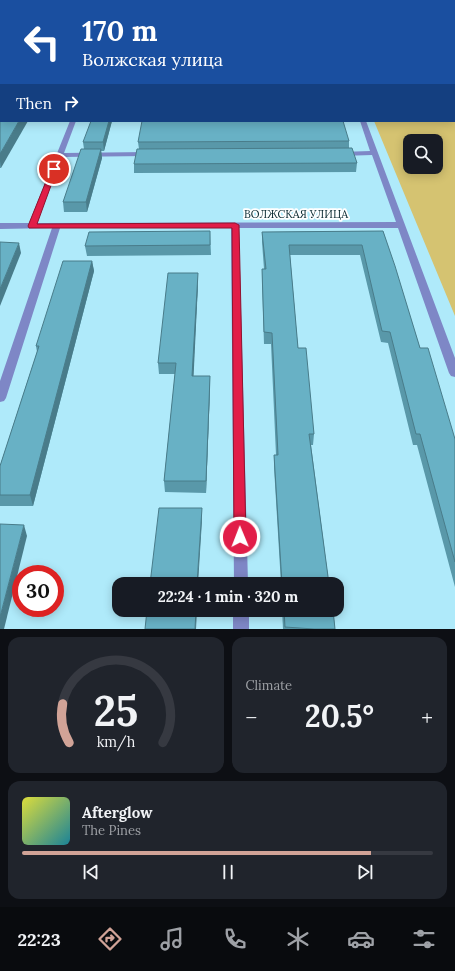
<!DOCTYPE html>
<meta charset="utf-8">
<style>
:root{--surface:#171b24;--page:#20242c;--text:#f1f3f6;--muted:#9ea1a6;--line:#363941;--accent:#d1a397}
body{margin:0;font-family:Lora,serif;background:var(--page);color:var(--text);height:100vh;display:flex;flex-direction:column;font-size:15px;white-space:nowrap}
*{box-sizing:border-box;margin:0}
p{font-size:13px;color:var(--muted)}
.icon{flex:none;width:22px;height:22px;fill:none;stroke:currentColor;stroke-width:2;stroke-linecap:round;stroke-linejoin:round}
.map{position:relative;height:629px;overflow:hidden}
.sheet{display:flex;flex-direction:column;gap:8px;padding:8px;background:#0d0f14;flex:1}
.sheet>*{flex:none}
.banner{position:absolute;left:0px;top:0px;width:455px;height:122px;box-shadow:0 2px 10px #0003;background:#1a4fa0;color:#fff;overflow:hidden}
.controls{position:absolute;left:403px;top:134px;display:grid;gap:8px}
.controls a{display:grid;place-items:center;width:40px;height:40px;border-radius:8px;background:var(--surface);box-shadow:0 2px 10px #0003;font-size:20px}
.speed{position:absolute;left:12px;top:565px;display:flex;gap:8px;font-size:20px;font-weight:700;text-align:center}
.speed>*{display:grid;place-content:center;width:52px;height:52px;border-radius:50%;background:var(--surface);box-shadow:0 2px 10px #0003;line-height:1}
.speed .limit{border:6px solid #d22;background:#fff;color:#111}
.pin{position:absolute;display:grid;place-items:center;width:34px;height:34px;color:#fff;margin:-17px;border:2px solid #fff;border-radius:50%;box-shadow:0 1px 4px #0007}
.me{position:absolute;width:44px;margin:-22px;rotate:359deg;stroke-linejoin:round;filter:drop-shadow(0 0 3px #0008)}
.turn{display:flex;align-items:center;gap:14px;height:84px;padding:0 16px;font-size:18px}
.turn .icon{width:52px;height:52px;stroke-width:2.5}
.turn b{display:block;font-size:28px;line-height:34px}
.then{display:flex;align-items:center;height:38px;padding:0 16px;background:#0003;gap:8px;font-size:15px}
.big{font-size:30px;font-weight:700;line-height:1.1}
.sheet .card{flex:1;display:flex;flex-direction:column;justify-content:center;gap:6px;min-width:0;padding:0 14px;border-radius:12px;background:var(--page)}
.sheet .dial{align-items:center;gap:0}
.dial svg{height:104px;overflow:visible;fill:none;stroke:var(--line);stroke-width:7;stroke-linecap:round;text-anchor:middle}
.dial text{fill:var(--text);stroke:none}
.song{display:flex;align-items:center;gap:12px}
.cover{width:48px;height:48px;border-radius:6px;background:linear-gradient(135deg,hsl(60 70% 55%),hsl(190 70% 35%))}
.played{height:4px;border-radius:2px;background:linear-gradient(90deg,var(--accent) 85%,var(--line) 85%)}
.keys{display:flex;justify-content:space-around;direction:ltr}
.heat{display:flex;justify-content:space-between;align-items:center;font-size:22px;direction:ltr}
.sheet .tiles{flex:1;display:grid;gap:8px;grid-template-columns:1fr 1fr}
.card:last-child{grid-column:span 2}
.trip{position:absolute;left:112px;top:577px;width:232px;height:40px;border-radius:12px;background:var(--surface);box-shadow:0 2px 10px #0003;font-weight:700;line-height:40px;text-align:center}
.dock{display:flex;height:64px;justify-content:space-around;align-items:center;background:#090b0e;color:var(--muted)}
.dock .icon{width:28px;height:28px}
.dock .current{color:var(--accent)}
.dock b{font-size:18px;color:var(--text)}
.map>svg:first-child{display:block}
</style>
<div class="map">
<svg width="455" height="629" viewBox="0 0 455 629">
<rect width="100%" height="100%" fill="#afeafa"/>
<path fill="#d5c371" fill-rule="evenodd" d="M 381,0 L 455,0 L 455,316 L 374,121 L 454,121 L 454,1 L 371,1 ZM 410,141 L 436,141 L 436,167 L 410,167 Z"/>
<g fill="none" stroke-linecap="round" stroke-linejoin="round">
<g fill="#7e87c6" fill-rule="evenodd">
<rect x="313" y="0" width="4" height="1"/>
<path d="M 70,121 L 76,121 L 64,153 L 147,152 L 151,154 L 147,156 L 62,157 L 37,223 L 396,222 L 372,155 L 341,156 L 337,154 L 341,152 L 370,151 L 360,121 L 366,121 L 455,358 L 455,377 L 451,376 L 449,373 L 398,228 L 239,228 L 248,584 L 234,584 L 231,228 L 60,228 L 6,398 L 4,401 L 0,402 L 0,381 L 52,228 L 0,229 L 0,223 L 29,223 Z"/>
<rect x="233" y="610" width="16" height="19"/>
</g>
</g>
<g fill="#5998a9">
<path d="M 0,0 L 101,0 L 1,1 L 1,168 L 0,168 Z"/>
<path d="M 112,121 L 104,151 L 101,151 L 102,158 L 87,212 L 64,212 L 63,202 L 84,149 L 83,142 Z"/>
<path d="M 349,141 L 349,148 L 357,163 L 356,172 L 134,173 L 134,164 L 139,149 L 138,142 Z"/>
<path d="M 210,231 L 211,255 L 87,256 L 85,246 Z"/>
<path d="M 383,231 L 420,348 L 455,439 L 455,587 L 417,445 L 413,445 L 388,343 L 381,342 L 360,255 L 290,255 L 298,348 L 314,434 L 313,445 L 311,445 L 329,584 L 281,584 L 274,467 L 274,455 L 276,455 L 271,344 L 264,344 L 262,280 L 262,269 L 264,269 L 262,242 L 262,232 Z"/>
<path d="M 92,261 L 94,271 L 33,506 L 0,506 L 0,466 L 37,352 L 36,346 Z"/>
<path d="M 198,284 L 193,376 L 210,376 L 210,388 L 206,493 L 165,492 L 164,481 L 175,374 L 159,374 L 158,363 Z"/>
<path d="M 282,610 L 333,610 L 335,629 L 283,629 Z"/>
</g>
<g fill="#497c8a">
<path d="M 19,121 L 28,121 L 1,168 L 0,161 L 0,154 Z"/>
<path d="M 109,121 L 112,121 L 104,151 L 103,142 Z"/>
<path d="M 101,149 L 102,158 L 87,212 L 86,202 Z"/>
<path d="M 19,243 L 21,253 L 0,306 L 0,289 Z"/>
<path d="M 92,261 L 94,271 L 33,506 L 30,495 Z"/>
<path d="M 198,273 L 198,284 L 193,388 L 192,376 Z"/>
<path d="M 210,376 L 210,388 L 206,493 L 206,481 Z"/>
<path d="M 202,508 L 202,520 L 198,584 L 197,584 Z"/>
<path d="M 24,525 L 27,536 L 4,629 L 0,629 L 0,617 Z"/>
<path d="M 196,610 L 197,610 L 196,629 L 195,629 Z"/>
</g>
<g fill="#68b1c5" stroke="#497c8a">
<path d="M 1,0 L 96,0 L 95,1 L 1,1 L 1,121 L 19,121 L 0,154 L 0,63 L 1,63 L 0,61 L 0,30 L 1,30 L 0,27 L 0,3 L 1,3 Z"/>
<path d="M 132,0 L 145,0 L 144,1 L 132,1 Z"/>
<path d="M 166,0 L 303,0 L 304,1 L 166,1 Z"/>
<path d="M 91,121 L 109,121 L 103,142 L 83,142 Z"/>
<path d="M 142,121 L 343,121 L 349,141 L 138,142 Z"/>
<path d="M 352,148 L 357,163 L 134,164 L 137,149 Z"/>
<path d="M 81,149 L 101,149 L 86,202 L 63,202 Z"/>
<path d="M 210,231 L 210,245 L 85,246 L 89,232 Z"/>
<path d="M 383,231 L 395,266 L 420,348 L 428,348 L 455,439 L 455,562 L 420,434 L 416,434 L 390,332 L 382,331 L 362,245 L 289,245 L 298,348 L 306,348 L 314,434 L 309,434 L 329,584 L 282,584 L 274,455 L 278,455 L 272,333 L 264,332 L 262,269 L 266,269 L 262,232 Z"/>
<path d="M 0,242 L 19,243 L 0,289 Z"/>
<path d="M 63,261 L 92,261 L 30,495 L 0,495 L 0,466 L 39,346 L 36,346 Z"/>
<path d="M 168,273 L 198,273 L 192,376 L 210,376 L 206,481 L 164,481 L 176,363 L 158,363 Z"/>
<path d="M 159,508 L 202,508 L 197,584 L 150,584 Z"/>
<path d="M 0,524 L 24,525 L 0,617 Z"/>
<path d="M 147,610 L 196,610 L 195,629 L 145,629 Z"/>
<path d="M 284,610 L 333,610 L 335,629 L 314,629 L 285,627 Z"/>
</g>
<path fill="#e11d48" stroke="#92132f" d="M 54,167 L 57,169 L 37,224 L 235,223 L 239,225 L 246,537 L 244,541 L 240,543 L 235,541 L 234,537 L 232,228 L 29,228 L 28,226 L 51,169 Z"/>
<g text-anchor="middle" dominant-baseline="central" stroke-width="3.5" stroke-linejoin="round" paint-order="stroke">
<g font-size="11" fill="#07282f" stroke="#fff">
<text x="296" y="214">ВОЛЖСКАЯ УЛИЦА</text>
</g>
</g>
</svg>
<div class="controls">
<a><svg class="icon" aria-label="search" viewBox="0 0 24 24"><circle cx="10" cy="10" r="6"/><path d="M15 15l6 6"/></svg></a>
</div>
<div class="speed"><div class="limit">30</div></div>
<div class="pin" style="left:54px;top:169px;background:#d93025"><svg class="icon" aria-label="arrive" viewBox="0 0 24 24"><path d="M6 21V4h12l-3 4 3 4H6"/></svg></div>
<svg class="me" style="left:240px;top:537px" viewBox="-20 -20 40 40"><circle r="17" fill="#e11d48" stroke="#fff" stroke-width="3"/><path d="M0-11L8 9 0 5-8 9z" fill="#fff"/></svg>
<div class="trip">22:24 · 1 min · 320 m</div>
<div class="banner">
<div class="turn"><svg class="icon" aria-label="left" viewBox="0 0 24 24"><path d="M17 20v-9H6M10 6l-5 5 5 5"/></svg><div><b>170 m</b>Волжская улица</div></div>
<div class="then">Then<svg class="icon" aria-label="right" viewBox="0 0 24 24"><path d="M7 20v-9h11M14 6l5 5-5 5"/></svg></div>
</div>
</div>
<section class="sheet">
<div class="tiles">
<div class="card dial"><svg viewBox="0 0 100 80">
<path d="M14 69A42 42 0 1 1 86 69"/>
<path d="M14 69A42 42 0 0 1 9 39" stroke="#d1a397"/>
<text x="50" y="56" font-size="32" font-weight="700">25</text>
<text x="50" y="72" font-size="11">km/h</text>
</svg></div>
<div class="card"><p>Climate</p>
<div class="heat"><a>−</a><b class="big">20.5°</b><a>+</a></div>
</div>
<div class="card">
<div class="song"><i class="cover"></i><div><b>Afterglow</b><p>The Pines</p></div></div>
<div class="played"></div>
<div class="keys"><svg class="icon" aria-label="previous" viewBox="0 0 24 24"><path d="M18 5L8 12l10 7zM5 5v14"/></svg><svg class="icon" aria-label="pause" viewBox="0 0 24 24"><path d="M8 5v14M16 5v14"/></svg><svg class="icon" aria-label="next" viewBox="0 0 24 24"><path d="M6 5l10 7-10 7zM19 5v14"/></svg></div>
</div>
</div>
</section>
<nav class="dock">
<b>22:23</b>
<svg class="icon current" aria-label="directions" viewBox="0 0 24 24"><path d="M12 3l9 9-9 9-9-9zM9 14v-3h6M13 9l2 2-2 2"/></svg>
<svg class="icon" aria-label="music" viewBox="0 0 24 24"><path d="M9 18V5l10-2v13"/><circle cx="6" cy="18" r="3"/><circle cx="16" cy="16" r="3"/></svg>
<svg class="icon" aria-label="phone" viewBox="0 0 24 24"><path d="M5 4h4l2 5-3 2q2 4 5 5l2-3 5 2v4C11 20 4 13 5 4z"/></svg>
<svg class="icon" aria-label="climate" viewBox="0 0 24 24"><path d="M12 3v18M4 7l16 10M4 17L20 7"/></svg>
<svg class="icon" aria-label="car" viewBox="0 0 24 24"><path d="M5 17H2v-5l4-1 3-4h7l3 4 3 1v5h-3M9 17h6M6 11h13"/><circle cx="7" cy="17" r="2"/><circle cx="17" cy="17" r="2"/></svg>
<svg class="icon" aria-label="filters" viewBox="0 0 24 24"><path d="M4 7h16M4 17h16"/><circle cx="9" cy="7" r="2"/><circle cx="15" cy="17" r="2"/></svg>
</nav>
